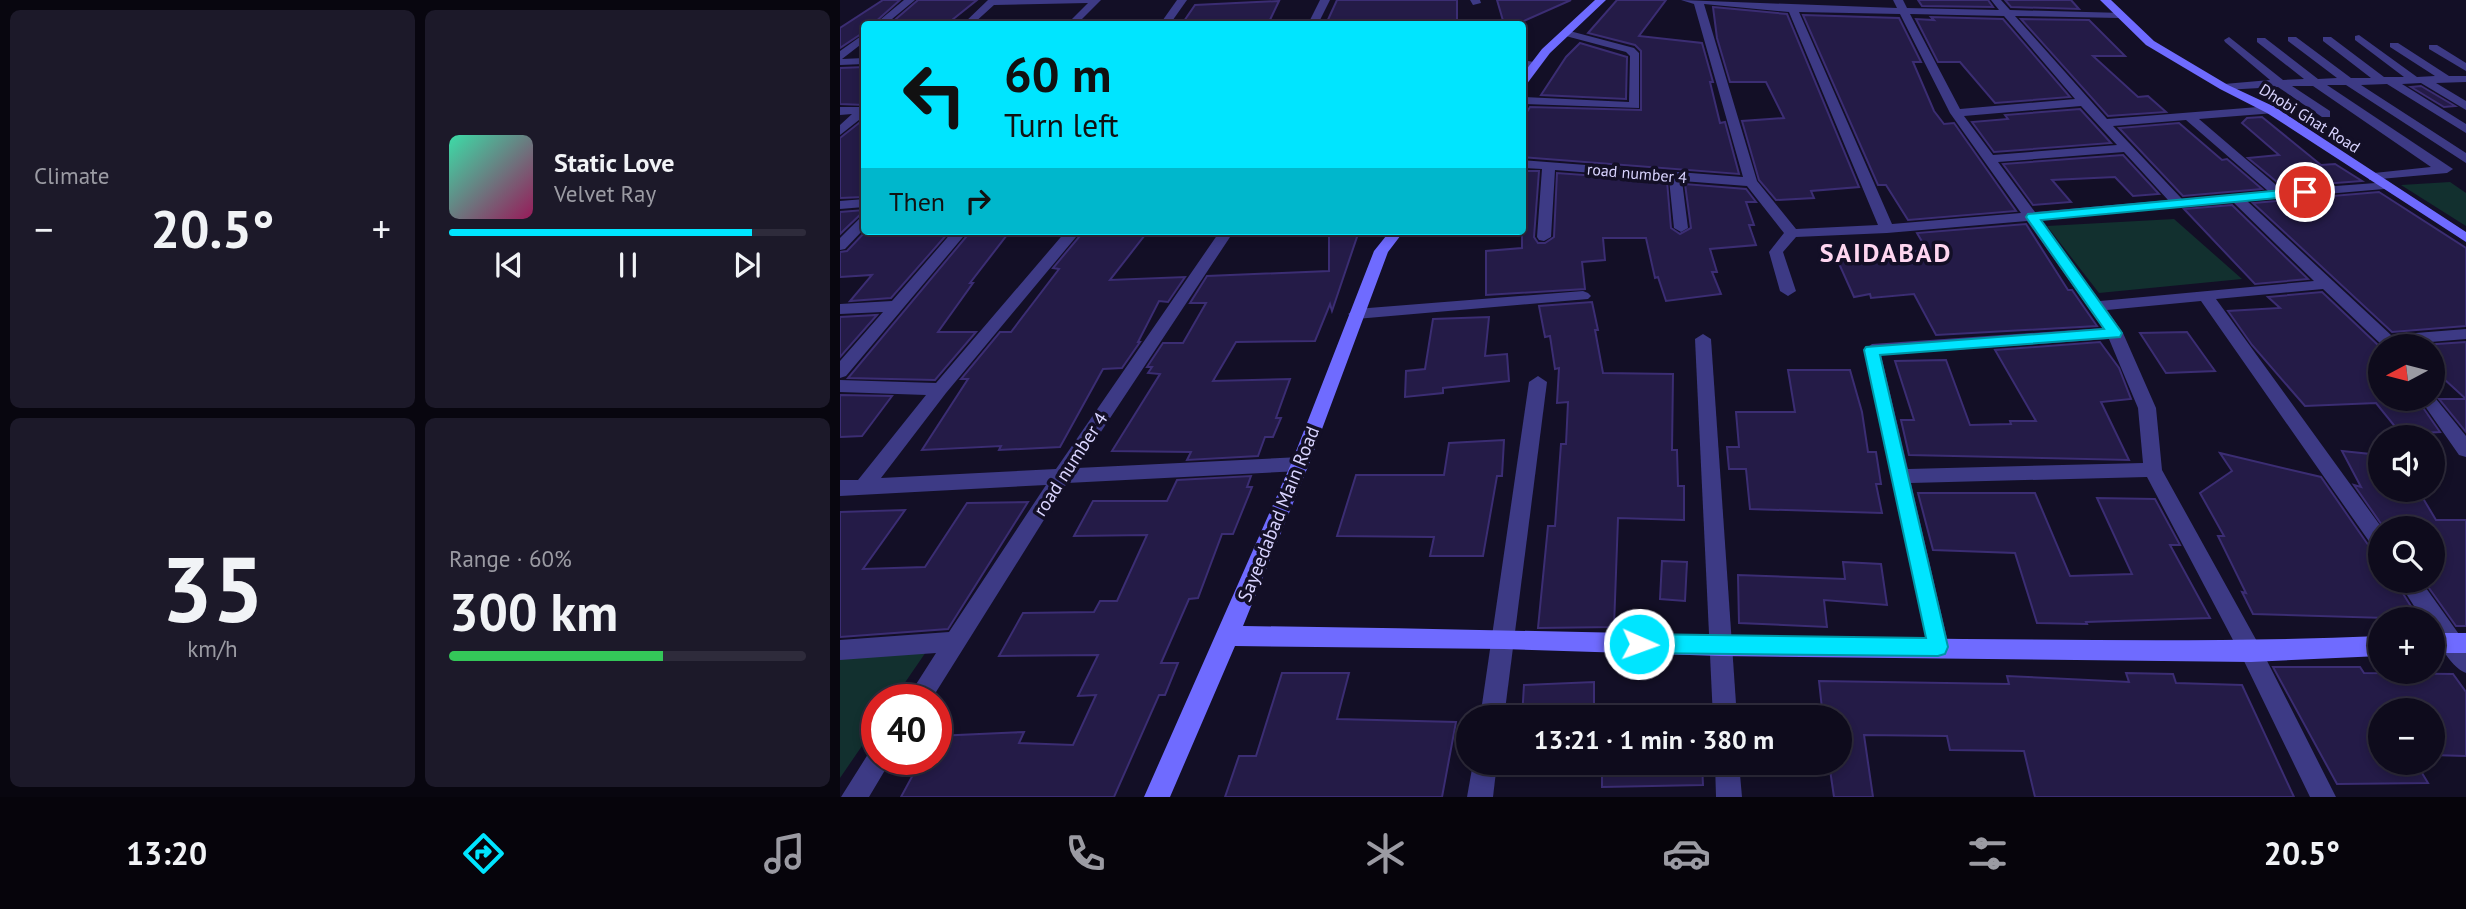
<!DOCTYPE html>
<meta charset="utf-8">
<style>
:root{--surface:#0e0b1c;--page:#1c1929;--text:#f1f3f6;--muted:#9b9ba3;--line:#2e2b3b;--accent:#00e5ff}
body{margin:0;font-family:"PT Sans",sans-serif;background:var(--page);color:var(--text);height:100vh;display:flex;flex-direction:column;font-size:26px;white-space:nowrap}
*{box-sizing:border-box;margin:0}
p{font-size:23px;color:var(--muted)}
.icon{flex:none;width:38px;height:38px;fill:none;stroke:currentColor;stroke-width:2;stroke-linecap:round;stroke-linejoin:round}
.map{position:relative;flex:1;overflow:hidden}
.side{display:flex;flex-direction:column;gap:10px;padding:10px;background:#08060f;width:840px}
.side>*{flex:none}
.top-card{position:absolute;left:21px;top:21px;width:665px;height:214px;border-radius:7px;box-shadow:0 4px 10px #0003,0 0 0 2px var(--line);background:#00e5ff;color:#111;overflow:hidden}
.needle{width:46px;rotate:263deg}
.fabs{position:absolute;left:1528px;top:334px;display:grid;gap:14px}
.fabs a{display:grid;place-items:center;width:77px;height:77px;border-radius:50%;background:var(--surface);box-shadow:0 4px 10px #0003,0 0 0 2px var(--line);font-size:35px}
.speed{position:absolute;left:21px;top:684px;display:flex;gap:14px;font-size:35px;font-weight:700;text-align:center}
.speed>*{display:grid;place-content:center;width:91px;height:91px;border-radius:50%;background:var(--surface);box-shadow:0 4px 10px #0003,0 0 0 2px var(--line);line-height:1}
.speed .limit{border:10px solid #d22;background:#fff;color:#111}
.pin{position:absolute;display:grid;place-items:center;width:60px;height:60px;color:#fff;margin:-30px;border:4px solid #fff;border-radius:50%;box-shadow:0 2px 7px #0007}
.me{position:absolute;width:77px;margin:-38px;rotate:92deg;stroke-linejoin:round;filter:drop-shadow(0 0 5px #0008)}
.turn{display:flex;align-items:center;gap:24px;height:147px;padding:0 28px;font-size:32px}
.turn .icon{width:91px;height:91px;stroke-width:2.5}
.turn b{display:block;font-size:49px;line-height:60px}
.then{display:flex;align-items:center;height:66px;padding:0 28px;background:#0003;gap:14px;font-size:26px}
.big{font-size:52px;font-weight:700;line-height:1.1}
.side .widget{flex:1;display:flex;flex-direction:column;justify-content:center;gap:10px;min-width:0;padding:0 24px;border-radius:10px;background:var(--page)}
.side .dial{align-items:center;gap:0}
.dial b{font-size:91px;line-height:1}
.song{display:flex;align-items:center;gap:21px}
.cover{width:84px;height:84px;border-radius:10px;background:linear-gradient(135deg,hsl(160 70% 55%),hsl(330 70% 35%))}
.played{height:7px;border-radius:4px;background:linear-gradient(90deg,var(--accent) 85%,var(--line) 85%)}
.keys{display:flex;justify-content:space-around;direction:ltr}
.heat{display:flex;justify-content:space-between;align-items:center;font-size:38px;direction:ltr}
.charge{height:10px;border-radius:5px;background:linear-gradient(90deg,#34c759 60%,var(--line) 0)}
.side .tiles{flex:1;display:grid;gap:10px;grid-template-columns:repeat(2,1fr)}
.trip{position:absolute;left:616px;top:705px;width:396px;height:70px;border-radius:35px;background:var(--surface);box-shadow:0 4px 10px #0003,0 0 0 2px var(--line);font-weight:700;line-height:70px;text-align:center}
.tab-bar{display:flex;height:112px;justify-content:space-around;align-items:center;background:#06040b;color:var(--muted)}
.tab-bar .icon{width:49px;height:49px}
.tab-bar .active{color:var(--accent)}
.tab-bar b{font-size:32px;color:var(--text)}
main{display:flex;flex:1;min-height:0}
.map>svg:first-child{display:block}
</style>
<main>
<section class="side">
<div class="tiles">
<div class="widget"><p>Climate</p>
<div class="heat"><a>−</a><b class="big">20.5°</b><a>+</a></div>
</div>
<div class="widget">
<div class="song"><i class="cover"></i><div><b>Static Love</b><p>Velvet Ray</p></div></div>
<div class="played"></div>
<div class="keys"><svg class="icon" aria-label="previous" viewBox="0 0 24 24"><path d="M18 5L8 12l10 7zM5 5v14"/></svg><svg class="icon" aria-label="pause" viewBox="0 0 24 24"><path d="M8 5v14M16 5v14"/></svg><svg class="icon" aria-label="next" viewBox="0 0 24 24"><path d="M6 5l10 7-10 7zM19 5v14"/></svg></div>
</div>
<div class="widget dial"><b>35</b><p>km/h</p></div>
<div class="widget"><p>Range · 60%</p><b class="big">300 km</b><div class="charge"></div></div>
</div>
</section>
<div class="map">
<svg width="1626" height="797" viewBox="0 0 1626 797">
<rect width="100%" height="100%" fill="#130f26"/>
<g fill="#12302f">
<path d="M 1610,182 L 1626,193 L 1626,226 L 1561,185 Z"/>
<path d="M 1334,219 L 1402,279 L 1259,293 L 1207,226 Z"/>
<path d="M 0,646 L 88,649 L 53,700 L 37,700 L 37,724 L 0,778 Z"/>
</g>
<g fill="#241b47" stroke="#3b2d73" stroke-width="2">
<path d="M 43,0 L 60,0 L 33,24 L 24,24 L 24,32 L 0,48 L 0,28 Z"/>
<path d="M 78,0 L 137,0 L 107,24 L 50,24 Z"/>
<path d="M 497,0 L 617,0 L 617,24 L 561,24 L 564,22 L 486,24 Z"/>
<path d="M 657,0 L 731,0 L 677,24 L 664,24 Z"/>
<path d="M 777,0 L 826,0 L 799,36 L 862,43 L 873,82 L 870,82 L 880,123 L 885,122 L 899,174 L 682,157 L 682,120 L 690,107 L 801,110 L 801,51 L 795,45 L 748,33 Z"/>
<path d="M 1078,0 L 1148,0 L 1153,7 L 1082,6 Z"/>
<path d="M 1165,0 L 1231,0 L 1239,9 L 1171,7 Z"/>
<path d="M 439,1 L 428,24 L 342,24 L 355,5 Z"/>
<path d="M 873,7 L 947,14 L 1019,187 L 971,191 L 974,198 L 936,200 L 919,180 L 902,121 L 944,118 L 926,82 L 890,82 L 877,38 Z"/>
<path d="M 963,15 L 1059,18 L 1081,62 L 1073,62 L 1094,111 L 1104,124 L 1114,123 L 1176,211 L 1068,220 L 1046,185 L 1038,185 Z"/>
<path d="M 1091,17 L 1163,19 L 1230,97 L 1155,103 L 1120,62 L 1098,62 L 1076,19 L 1094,20 Z"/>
<path d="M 1181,19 L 1249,20 L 1285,56 L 1253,56 L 1298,97 L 1308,96 L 1326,112 L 1268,116 Z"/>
<path d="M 740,43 L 787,57 L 786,99 L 701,95 L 726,57 Z"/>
<path d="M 24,67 L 24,105 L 0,104 L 0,68 Z"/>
<path d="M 1581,86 L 1615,106 L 1604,107 L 1571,87 Z"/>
<path d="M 1240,109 L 1271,143 L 1154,152 L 1132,122 L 1168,119 L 1165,115 Z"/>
<path d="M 1422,117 L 1481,165 L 1495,164 L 1522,181 L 1443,187 L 1408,158 L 1439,155 L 1402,123 L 1407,118 Z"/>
<path d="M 24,119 L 24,197 L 0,198 L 0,138 Z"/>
<path d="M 1339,123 L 1382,160 L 1387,159 L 1422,189 L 1343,196 L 1279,128 Z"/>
<path d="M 1283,155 L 1319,194 L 1293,196 L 1275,177 L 1212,180 L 1231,202 L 1193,205 L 1163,164 Z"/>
<path d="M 682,171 L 699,171 L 694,237 L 698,243 L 705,243 L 714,237 L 717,173 L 827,181 L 831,228 L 840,234 L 851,228 L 845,184 L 906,189 L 916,202 L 906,202 L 914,225 L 909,225 L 916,245 L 870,249 L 877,272 L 872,272 L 881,294 L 826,301 L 818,277 L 815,278 L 806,238 L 763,238 L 765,260 L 742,262 L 745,289 L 646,295 L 646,251 L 682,248 Z"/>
<path d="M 1539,192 L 1626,248 L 1626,326 L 1552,332 L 1413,203 Z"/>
<path d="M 1392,205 L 1468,279 L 1415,284 L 1344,209 Z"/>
<path d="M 24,210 L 24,211 L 0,234 L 0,212 Z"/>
<path d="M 1186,224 L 1228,290 L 1232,290 L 1257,326 L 1096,335 L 1074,294 L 1031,298 L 1030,294 L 1014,297 L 996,257 L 1087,250 L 1077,233 Z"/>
<path d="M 26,231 L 61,231 L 59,234 L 109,232 L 51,298 L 10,301 L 32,275 L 0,277 L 0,252 L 7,251 Z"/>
<path d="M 131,231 L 170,231 L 130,283 L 133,283 L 98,332 L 136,332 L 95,380 L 8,378 Z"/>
<path d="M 244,231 L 308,231 L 270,280 L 345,277 L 328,302 L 319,301 L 298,342 L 300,342 L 282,368 L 263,369 L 220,447 L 159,450 L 161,446 L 82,450 L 128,379 L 121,379 L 160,332 L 171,332 L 219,269 L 213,268 Z"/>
<path d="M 489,231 L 519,231 L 492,311 L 490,304 L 475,341 L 396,342 L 373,381 L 450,379 L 436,418 L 441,418 L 433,437 L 425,437 L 418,456 L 347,460 L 351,452 L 272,451 L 320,374 L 308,373 L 312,367 L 307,367 L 323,343 L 343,343 L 366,303 L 350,303 L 367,276 L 489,271 Z"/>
<path d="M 1482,292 L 1540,347 L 1540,399 L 1577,399 L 1600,432 L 1561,434 L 1536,403 L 1465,406 L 1412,345 L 1388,311 L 1440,308 L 1428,297 Z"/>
<path d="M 752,302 L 758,330 L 755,330 L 763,373 L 833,374 L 832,450 L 837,450 L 838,486 L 844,486 L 844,520 L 778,518 L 774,627 L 698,628 L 708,526 L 715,526 L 721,444 L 726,444 L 728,402 L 717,403 L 719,368 L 715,369 L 710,336 L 705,337 L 699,306 Z"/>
<path d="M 37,315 L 0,357 L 0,317 Z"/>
<path d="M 649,317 L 645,356 L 667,354 L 669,381 L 603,388 L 603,393 L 565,397 L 566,371 L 585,369 L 593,319 Z"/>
<path d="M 1347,332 L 1375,371 L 1326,373 L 1300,333 Z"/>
<path d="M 1260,342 L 1279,368 L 1291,399 L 1261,402 L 1289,460 L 1069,455 L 1061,420 L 1074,420 L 1055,361 L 1106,360 L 1130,425 L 1171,424 L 1170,421 L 1196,421 L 1155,350 Z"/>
<path d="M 1626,342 L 1626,432 L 1599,399 L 1626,399 L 1592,368 L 1592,346 L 1568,346 Z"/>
<path d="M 948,370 L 1010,370 L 1022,412 L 1028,452 L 1036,452 L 1041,484 L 1036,484 L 1042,513 L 910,509 L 906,469 L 889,469 L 887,447 L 899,447 L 896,412 L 955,412 Z"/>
<path d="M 0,395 L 52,396 L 22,436 L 0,437 Z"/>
<path d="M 664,440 L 662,476 L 657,476 L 643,556 L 590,556 L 594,537 L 497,536 L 516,475 L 604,475 L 609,443 Z"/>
<path d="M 1502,451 L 1540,455 L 1540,490 L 1578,490 L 1596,520 L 1626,520 L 1626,626 L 1616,626 L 1584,581 L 1592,581 L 1592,528 L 1544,528 L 1514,485 L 1521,487 Z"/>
<path d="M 1380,453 L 1481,477 L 1531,549 L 1540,552 L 1540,581 L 1555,581 L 1579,619 L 1413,614 L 1402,592 L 1406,593 L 1378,536 L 1384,536 L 1360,493 L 1392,471 Z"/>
<path d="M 411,476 L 407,487 L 412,487 L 393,534 L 382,534 L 358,598 L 349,599 L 321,663 L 338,663 L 325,695 L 319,695 L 274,797 L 61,797 L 81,760 L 96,760 L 96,736 L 184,732 L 179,743 L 233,745 L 256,695 L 238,696 L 258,655 L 159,656 L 183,613 L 254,612 L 260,601 L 277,601 L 307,535 L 234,536 L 253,501 L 327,501 L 337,480 Z"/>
<path d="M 1078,493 L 1195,493 L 1230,576 L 1292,574 L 1257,498 L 1315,499 L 1340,545 L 1330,545 L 1370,618 L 1246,622 L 1247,624 L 1197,623 L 1175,553 L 1093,550 Z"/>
<path d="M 188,502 L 108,629 L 0,637 L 0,512 L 65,510 L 23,569 L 85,567 L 127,503 Z"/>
<path d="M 822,561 L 847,562 L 845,601 L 820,599 Z"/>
<path d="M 1003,562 L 1041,564 L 1047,605 L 984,600 L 987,627 L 899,623 L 898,575 L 1005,579 Z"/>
<path d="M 1433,667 L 1520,667 L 1524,673 L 1613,674 L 1626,692 L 1626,756 L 1592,755 L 1592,710 L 1540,710 L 1540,763 L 1576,763 L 1588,783 L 1497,784 Z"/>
<path d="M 442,673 L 509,673 L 497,719 L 616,722 L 602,797 L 385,797 L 399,756 L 416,756 Z"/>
<path d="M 1286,673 L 1333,674 L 1336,683 L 1402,685 L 1454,797 L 1195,797 L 1184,751 L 1110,750 L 1107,736 L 1024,735 L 1033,797 L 994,797 L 989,763 L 999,763 L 999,718 L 983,718 L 979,681 L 1169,684 L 1167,676 L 1289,682 Z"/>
<path d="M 754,682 L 754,716 L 682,718 L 684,685 Z"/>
<path d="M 762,763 L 862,763 L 863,785 L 762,787 Z"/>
</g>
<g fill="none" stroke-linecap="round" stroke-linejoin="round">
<g fill="#3d3a85" fill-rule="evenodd">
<path d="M 64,0 L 75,0 L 46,24 L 35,24 Z"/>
<path d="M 148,0 L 261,0 L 237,24 L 227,24 L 248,3 L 154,5 L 133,24 L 123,24 Z"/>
<path d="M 337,0 L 347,0 L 330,24 L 320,24 Z"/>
<path d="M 480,0 L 490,0 L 478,24 L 468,24 Z"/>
<path d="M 630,0 L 640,0 L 641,3 L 633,5 Z"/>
<path d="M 841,0 L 1057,8 L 1053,0 L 1063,0 L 1067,8 L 1159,10 L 1151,0 L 1161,0 L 1170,10 L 1283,13 L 1283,17 L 1279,18 L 1175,16 L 1267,119 L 1431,106 L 1435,107 L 1435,113 L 1359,119 L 1442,190 L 1549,182 L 1551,185 L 1544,189 L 1407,201 L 1551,335 L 1626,329 L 1626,339 L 1543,346 L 1483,289 L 1376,299 L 1542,528 L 1540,528 L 1540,549 L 1533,547 L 1361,301 L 1267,310 L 1283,333 L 1316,408 L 1322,470 L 1419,645 L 1496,797 L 1470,797 L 1403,659 L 1307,477 L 1071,483 L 1109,647 L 1106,654 L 1098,657 L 1090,654 L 1024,350 L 1032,344 L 1263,328 L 1187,221 L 1047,233 L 956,237 L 943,252 L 956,291 L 948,296 L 940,291 L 929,252 L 944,233 L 907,186 L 842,181 L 848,228 L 841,232 L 834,228 L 829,179 L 715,170 L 711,237 L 704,241 L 699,240 L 697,237 L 702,169 L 682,168 L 682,160 L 903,177 L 854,4 ZM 864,4 L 949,12 L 1038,225 L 956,229 L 917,181 ZM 959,12 L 1060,14 L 1110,113 L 1181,213 L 1052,224 ZM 1070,14 L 1164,16 L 1235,99 L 1120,109 ZM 1241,106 L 1277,145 L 1153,155 L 1124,116 ZM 1346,120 L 1428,191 L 1342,199 L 1273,126 ZM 1284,152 L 1328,200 L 1195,212 L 1158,162 ZM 1393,202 L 1474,281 L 1260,301 L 1200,220 ZM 1269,339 L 1298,408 L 1303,463 L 1068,469 L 1041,355 Z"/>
<path d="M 726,30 L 794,48 L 799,53 L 799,108 L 682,104 L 682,97 L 789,102 L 790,56 L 786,52 L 722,35 L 721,33 Z"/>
<path d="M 24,34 L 24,42 L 2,59 L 24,58 L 24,64 L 0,65 L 0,51 Z"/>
<path d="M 1519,35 L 1577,77 L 1595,76 L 1550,47 L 1550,43 L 1558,43 L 1609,76 L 1626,76 L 1626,82 L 1596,83 L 1626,101 L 1626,110 L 1581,83 L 1562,84 L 1626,124 L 1626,133 L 1547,84 L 1521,85 L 1626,153 L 1626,163 L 1506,85 L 1487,85 L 1613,169 L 1607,173 L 1529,180 L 1529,174 L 1534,173 L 1591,167 L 1473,86 L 1452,86 L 1490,111 L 1490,117 L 1482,117 L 1438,87 L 1384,90 L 1378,87 L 1384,84 L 1430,80 L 1385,42 L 1384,40 L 1389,37 L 1443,80 L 1464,79 L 1417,42 L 1417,38 L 1425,38 L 1478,79 L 1497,78 L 1448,41 L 1448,37 L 1456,37 L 1511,78 L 1531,78 L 1483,41 L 1483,37 L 1491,37 L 1544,77 L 1564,77 L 1515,40 L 1515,36 Z"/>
<path d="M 1589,45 L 1597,45 L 1626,63 L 1626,71 L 1589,49 Z"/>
<path d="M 682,60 L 699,63 L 700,65 L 695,68 L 682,66 Z"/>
<path d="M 0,107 L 24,107 L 24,116 L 0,135 L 0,125 L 12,114 L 0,115 Z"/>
<path d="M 24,199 L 24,207 L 0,209 L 0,201 Z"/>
<path d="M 24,218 L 24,229 L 5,249 L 0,250 L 0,238 L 19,219 Z"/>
<path d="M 113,231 L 128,231 L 6,376 L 0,378 L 0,361 L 43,312 L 0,314 L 0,304 L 52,301 Z"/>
<path d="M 226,231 L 241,231 L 106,393 L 41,478 L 216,469 L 380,231 L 394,231 L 237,468 L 460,457 L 467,459 L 469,464 L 467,469 L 460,471 L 227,483 L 91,700 L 66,700 L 96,653 L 0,660 L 0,640 L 109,632 L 206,485 L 0,496 L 0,480 L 18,480 L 86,395 L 0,392 L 0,380 L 96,383 Z"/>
<path d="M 743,291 L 748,293 L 751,296 L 748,299 L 516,319 L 508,314 L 516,309 Z"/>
<path d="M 863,334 L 871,339 L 897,718 L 873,718 L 855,339 Z"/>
<path d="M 698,376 L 707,382 L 664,718 L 640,718 L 689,382 Z"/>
<path d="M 1592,394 L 1626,436 L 1626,457 L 1619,455 L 1580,399 L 1592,399 Z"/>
<path d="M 1558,581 L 1581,581 L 1626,644 L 1626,673 C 1610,667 1592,636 1592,620 L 1583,620 Z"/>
<path d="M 37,749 L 37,760 L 51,760 L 29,797 L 1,797 L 30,751 Z"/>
<path d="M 633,763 L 657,763 L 653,797 L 627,797 Z"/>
<path d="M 875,763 L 899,763 L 902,797 L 876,797 Z"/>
</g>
<g fill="#6f6bff" fill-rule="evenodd">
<path d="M 755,0 L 766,0 L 710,53 L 686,85 L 682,86 L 682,75 L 702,49 Z"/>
<path d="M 1260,0 L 1271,0 L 1314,41 L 1388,85 L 1435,107 L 1626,232 L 1626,242 L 1427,113 L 1380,89 L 1306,45 Z"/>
<path d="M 550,231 L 564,231 L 548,252 L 469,464 L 403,626 C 643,629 883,636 1123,639 C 1262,640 1401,642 1540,636 L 1540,656 L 1411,662 L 881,656 L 664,649 L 395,646 L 330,797 L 304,797 L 451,464 L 534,251 Z"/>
<rect x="1592" y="633" width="34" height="20"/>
</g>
</g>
<path fill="#00e5ff" stroke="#0095a6" stroke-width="2" d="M 1465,188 L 1471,192 L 1470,195 L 1201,220 L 1280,330 L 1282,333 L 1280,337 L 1040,355 L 1108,647 L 1105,654 L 1098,656 L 799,653 L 792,650 L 789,644 L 792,637 L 799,634 L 1086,638 L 1024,350 L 1026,347 L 1264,329 L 1186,217 L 1188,214 Z"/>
<g text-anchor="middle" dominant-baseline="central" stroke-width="7" stroke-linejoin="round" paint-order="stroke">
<g font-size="16" fill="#d9d4ff" stroke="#130f26">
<text transform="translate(1470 118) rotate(32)">Dhobi Ghat Road</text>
<text transform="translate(797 173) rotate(5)">road number 4</text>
</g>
<g font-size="19" fill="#d9d4ff" stroke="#130f26">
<text transform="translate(230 464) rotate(-57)">road number 4</text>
<text transform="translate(438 514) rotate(-68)">Sayeedabad Main Road</text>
</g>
<g font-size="26" font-weight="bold" letter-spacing="2" fill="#ffd6f0" stroke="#130f26">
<text x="1046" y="252">SAIDABAD</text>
</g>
</g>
</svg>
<div class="fabs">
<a><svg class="needle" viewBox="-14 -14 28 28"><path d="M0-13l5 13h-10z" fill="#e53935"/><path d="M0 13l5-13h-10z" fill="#9b9ba3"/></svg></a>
<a><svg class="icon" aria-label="sound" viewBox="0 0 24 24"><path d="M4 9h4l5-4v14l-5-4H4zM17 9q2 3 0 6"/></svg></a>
<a><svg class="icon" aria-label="search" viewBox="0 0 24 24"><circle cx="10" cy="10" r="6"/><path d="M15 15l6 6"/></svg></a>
<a>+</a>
<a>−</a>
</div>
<div class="speed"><div class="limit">40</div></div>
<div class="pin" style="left:1465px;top:192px;background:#d93025"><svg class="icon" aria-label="arrive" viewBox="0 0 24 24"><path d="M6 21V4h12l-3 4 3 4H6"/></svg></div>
<svg class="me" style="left:799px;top:644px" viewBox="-20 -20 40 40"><circle r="17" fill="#00e5ff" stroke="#fff" stroke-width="3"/><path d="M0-11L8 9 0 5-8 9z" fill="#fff"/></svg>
<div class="trip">13:21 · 1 min · 380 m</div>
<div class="top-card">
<div class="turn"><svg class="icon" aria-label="left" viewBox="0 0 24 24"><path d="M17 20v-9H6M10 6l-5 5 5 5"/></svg><div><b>60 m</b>Turn left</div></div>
<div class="then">Then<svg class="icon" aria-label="right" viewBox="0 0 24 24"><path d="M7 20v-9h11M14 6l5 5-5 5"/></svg></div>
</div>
</div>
</main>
<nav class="tab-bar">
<b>13:20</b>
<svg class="icon active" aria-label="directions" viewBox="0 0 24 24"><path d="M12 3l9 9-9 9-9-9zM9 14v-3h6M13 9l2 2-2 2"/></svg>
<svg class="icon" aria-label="music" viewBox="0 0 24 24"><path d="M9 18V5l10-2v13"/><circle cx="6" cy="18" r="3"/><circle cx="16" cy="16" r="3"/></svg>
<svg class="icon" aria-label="phone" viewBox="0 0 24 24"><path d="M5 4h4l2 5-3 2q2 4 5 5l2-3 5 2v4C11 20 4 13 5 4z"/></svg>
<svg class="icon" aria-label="climate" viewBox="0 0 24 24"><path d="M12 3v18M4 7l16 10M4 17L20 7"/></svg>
<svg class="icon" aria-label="car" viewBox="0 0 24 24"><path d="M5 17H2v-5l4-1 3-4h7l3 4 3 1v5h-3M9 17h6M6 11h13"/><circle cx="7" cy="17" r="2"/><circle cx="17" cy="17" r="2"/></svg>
<svg class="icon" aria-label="filters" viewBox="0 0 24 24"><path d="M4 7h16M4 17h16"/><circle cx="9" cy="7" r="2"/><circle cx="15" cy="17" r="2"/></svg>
<b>20.5°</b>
</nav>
